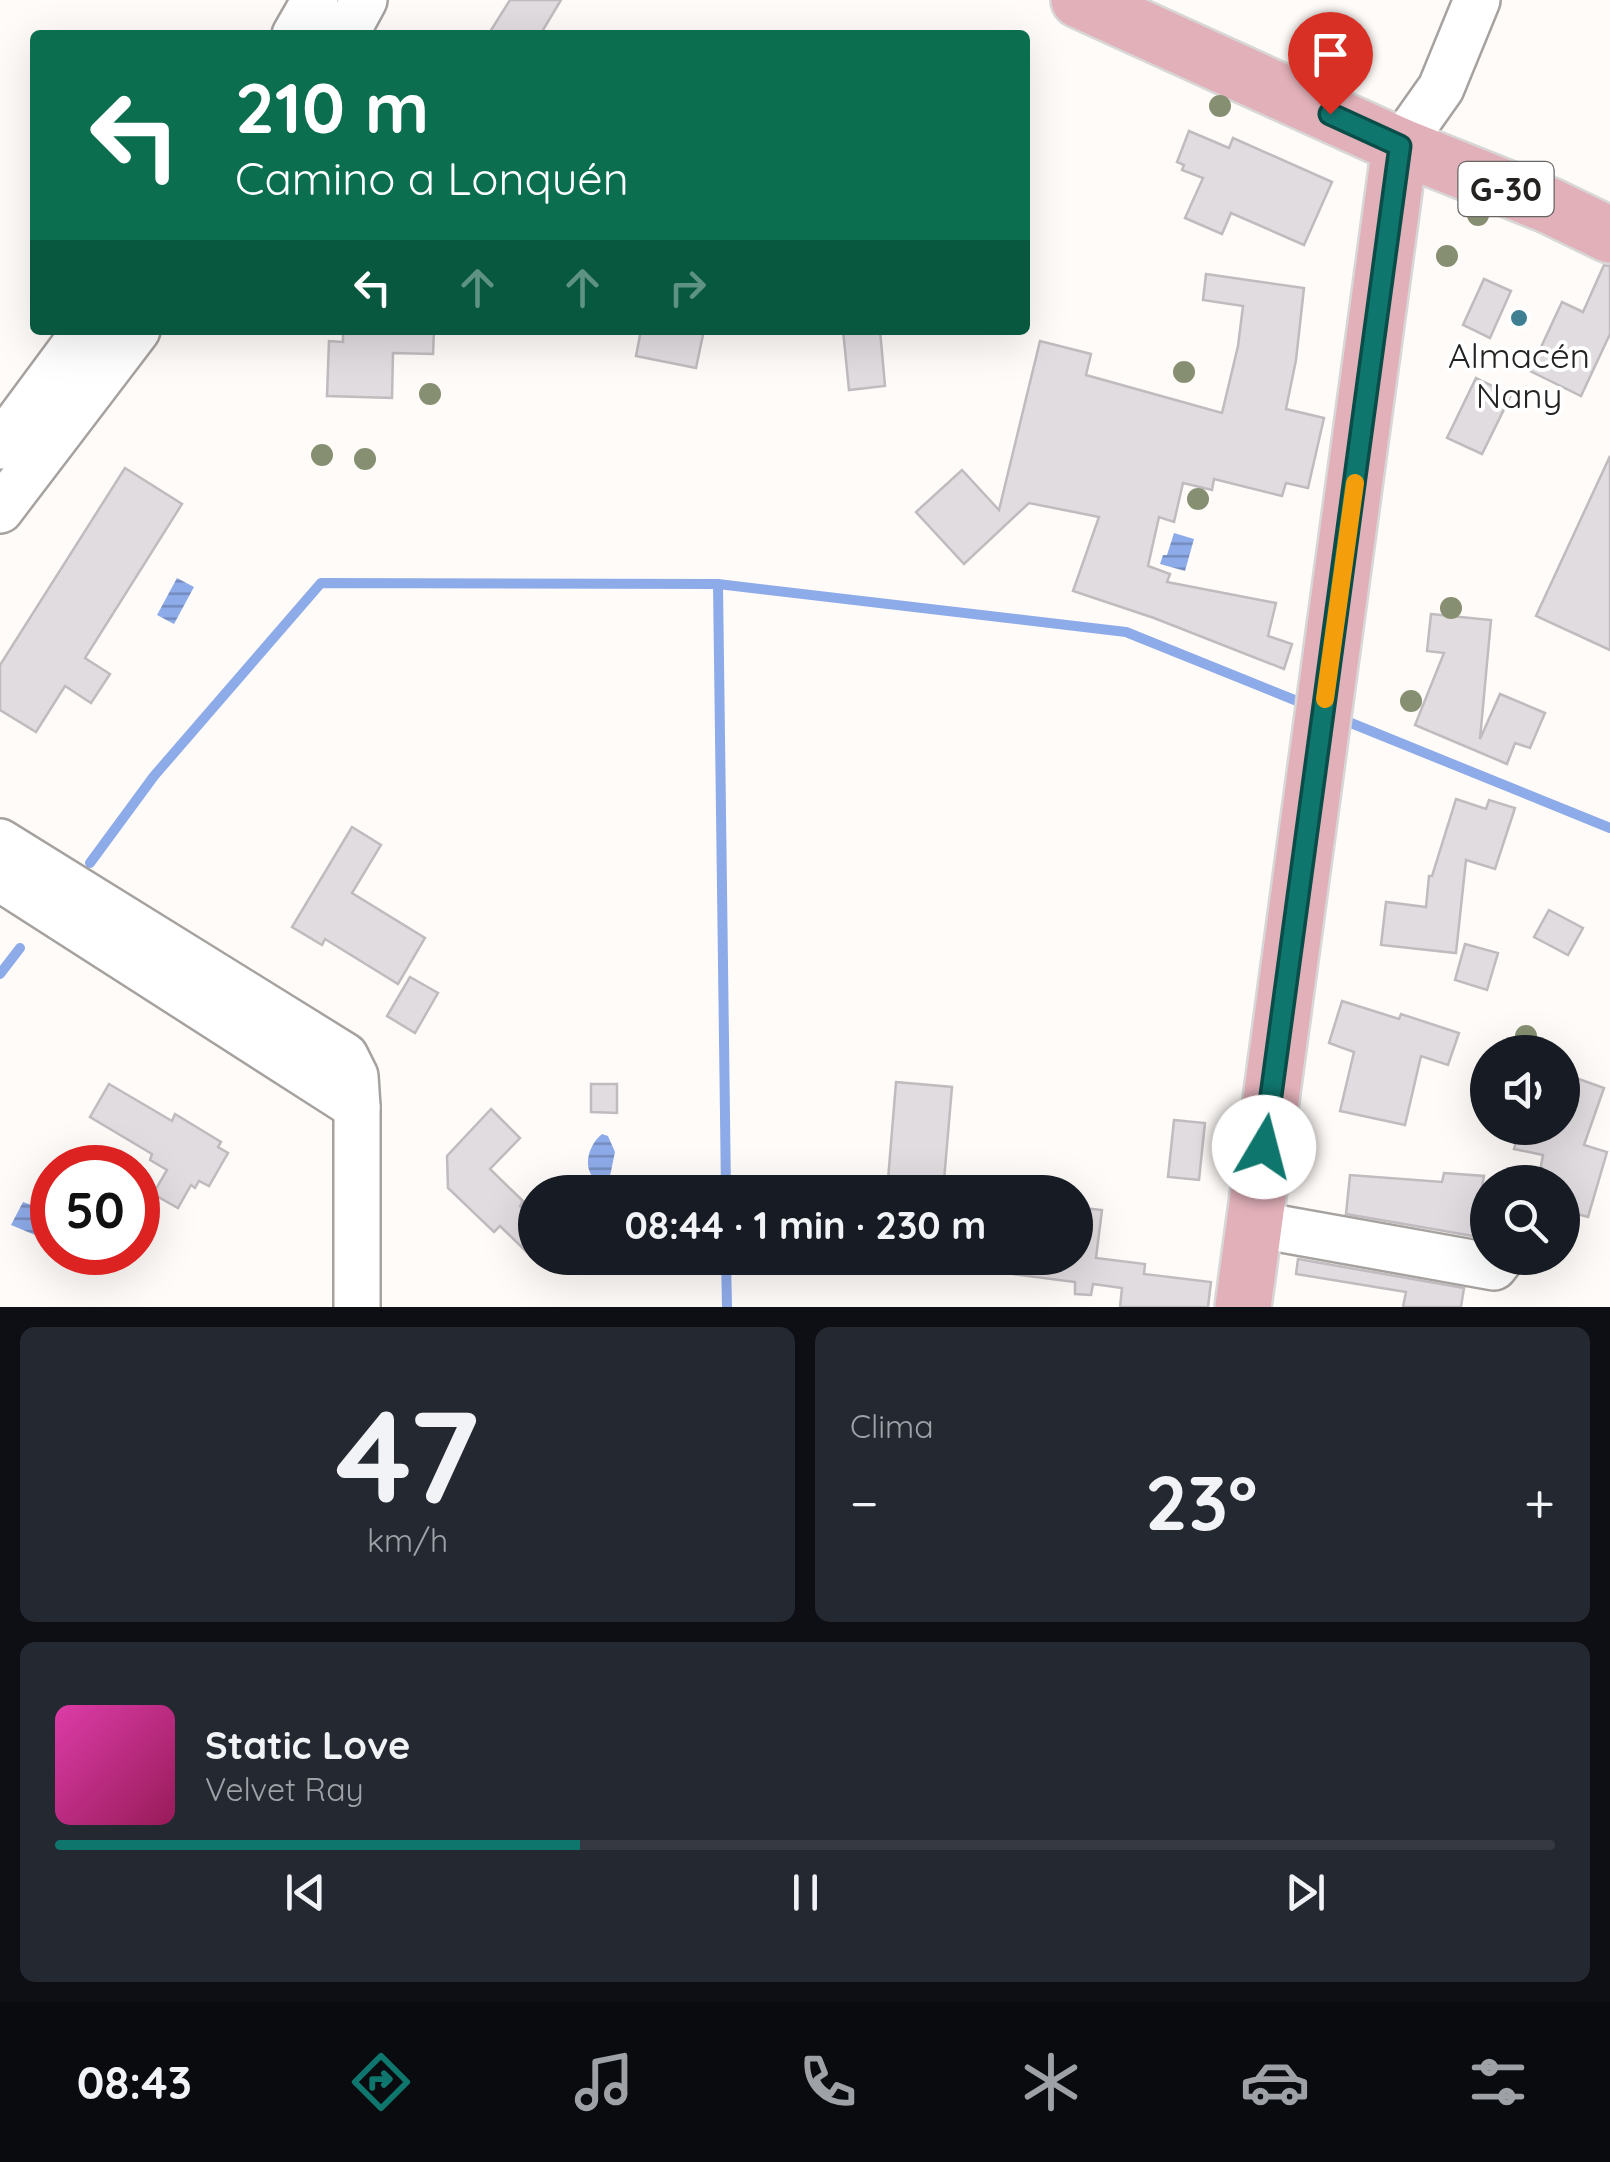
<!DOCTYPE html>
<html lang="es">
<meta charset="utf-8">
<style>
:root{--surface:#171b24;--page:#242831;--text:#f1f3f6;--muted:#9ea1a6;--line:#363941;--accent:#0f766e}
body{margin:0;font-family:Quicksand,sans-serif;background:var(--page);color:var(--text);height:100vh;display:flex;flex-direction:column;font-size:38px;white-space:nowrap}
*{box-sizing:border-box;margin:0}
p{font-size:32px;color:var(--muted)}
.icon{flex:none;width:55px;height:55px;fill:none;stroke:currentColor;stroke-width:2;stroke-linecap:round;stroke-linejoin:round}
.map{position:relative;height:1307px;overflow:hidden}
.panel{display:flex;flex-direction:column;gap:20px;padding:20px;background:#0d0f14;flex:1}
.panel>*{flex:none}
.hud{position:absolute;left:30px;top:30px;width:1000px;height:305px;border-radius:10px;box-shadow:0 10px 40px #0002;background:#0b6e4f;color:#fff;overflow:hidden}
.tools{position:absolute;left:1470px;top:1035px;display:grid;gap:20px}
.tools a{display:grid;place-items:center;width:110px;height:110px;border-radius:50%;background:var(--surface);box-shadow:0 10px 40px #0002;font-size:50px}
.speed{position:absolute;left:30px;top:1145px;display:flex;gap:20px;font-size:50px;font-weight:700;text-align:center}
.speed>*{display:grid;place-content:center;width:130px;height:130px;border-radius:50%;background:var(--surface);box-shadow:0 10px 40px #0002;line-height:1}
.speed .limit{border:15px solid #d22;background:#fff;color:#111}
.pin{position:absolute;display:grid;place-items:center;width:85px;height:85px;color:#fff;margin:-102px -42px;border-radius:50% 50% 50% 0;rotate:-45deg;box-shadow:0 0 10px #0007}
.pin .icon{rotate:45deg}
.me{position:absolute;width:110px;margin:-55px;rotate:8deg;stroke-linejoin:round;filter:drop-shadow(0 0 8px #0008)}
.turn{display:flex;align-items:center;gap:35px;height:210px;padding:0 40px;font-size:45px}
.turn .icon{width:130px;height:130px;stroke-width:2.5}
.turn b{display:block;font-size:70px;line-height:85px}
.lanes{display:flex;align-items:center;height:95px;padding:0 40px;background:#0003;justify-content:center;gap:50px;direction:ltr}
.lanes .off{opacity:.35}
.big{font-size:75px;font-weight:800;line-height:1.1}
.panel .tile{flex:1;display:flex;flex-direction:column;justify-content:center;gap:15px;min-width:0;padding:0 35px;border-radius:15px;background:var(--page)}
.panel .dial{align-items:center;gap:0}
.dial b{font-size:130px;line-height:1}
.song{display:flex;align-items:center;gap:30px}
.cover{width:120px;height:120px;border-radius:15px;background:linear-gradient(135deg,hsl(320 70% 55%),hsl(330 70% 35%))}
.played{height:10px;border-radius:5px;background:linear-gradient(90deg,var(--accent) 35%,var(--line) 35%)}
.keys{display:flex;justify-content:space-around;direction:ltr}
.heat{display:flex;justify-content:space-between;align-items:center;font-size:55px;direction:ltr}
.panel .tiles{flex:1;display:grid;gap:20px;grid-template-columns:1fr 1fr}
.tile:last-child{grid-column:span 2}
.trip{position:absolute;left:518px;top:1175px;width:575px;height:100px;border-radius:50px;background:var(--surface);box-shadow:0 10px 40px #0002;font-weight:800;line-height:100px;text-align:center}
.dock{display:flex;height:160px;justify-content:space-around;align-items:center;background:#090b0e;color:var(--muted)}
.dock .icon{width:70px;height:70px}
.dock .on{color:var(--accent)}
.dock b{font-size:45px;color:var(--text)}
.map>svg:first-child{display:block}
</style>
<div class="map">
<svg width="1610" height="1307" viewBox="0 0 1610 1307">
<defs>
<pattern id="water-rules" width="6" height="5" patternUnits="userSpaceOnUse" patternTransform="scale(2.5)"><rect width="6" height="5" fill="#8eabe9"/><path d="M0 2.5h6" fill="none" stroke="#748bbc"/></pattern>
</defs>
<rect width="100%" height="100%" fill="#fffbf8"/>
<g fill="url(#water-rules)">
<path d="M 1174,533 L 1194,539 L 1185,571 L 1160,564 L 1163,555 L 1167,555 Z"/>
<path d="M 177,578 L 194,587 L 174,624 L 157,615 Z"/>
<path d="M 602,1134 L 608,1136 L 615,1152 L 610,1176 L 599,1182 C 581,1172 587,1146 602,1134 Z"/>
<path d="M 23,1202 L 52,1212 L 52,1242 L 11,1225 Z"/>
</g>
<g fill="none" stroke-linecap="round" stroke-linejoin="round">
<g stroke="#8eabe9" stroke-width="10">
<path d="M 718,584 L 726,1192"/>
<path d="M 1351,723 L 1610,828"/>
<path d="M 90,863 L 154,776 L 321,583 L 718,584 L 1126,632 L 1297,701"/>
<path d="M 0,974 L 20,948"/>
<path d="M 726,1258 L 727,1307"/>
</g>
</g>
<g fill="#e0dcdf" stroke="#bfbbbe" stroke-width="2.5">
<path d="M 510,0 L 561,0 L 540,35 L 488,35 Z"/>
<path d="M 1189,131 L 1229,148 L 1233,138 L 1332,182 L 1304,245 L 1231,213 L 1222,234 L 1185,218 L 1203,178 L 1182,170 L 1184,165 L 1177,162 Z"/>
<path d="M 1604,265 L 1610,266 L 1610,334 L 1581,396 L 1530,371 L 1562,302 L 1583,312 Z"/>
<path d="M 1206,274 L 1304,288 L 1296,360 L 1286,409 L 1324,418 L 1308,488 L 1286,483 L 1282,496 L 1214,479 L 1212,490 L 1183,483 L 1174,522 L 1159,517 L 1148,566 L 1170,574 L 1167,582 L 1276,603 L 1268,636 L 1292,644 L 1284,669 L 1154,618 L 1073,591 L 1099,517 L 1029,503 L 964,564 L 916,512 L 962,470 L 999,510 L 1040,341 L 1091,354 L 1086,375 L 1222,413 L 1238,346 L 1243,306 L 1203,300 Z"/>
<path d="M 1484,279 L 1511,291 L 1490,338 L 1463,325 Z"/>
<path d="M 343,330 L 434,330 L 433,354 L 393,353 L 392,398 L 327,396 L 329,341 L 343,342 Z"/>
<path d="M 641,330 L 704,330 L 696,368 L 636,356 Z"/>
<path d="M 843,330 L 880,330 L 885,386 L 849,390 Z"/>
<path d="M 1476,378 L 1511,395 L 1482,454 L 1447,438 Z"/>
<path d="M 1610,456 L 1610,650 L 1536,616 Z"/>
<path d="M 125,468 L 182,504 L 85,658 L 110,674 L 91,703 L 65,686 L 36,732 L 0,710 L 0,665 Z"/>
<path d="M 1431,614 L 1491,620 L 1480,739 L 1500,694 L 1545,713 L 1530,748 L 1515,743 L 1507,764 L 1415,725 L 1444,653 L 1427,651 Z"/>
<path d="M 1456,799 L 1486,809 L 1489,800 L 1515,808 L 1495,869 L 1466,860 L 1456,953 L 1381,945 L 1386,902 L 1426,907 L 1429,876 L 1432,876 Z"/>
<path d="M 352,827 L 381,845 L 352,893 L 425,938 L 398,984 L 325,939 L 322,945 L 292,927 Z"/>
<path d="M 1549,910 L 1583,928 L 1568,955 L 1534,937 Z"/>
<path d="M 1465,944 L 1498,953 L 1487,990 L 1455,980 Z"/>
<path d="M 410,977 L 438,993 L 415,1033 L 387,1016 Z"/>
<path d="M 1342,1001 L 1399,1019 L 1401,1014 L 1459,1033 L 1448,1065 L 1421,1056 L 1405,1125 L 1340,1111 L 1354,1052 L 1329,1043 Z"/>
<path d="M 1562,1073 L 1604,1088 L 1584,1145 L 1607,1152 L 1588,1217 L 1562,1210 L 1562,1182 L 1538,1182 L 1543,1155 L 1514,1149 L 1520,1128 L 1562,1128 Z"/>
<path d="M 896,1082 L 952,1087 L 943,1192 L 887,1192 Z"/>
<path d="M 109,1084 L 172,1121 L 175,1114 L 221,1142 L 218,1147 L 228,1153 L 209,1186 L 199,1181 L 195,1188 L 191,1185 L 178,1208 L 153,1194 L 167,1170 L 150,1160 L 152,1154 L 90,1117 Z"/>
<path d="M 591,1084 L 617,1084 L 617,1113 L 591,1112 Z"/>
<path d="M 491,1109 L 520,1138 L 490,1169 L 523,1201 L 520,1206 L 535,1220 L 535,1260 L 500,1226 L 494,1232 L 448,1188 L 447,1156 Z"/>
<path d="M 1174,1120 L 1205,1123 L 1199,1180 L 1168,1177 Z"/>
<path d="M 1444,1173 L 1484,1176 L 1473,1236 L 1346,1214 L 1350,1175 L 1442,1182 Z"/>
<path d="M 1075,1207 L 1102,1210 L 1096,1258 L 1145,1264 L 1144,1274 L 1211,1282 L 1208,1307 L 1120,1307 L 1122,1288 L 1093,1284 L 1091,1295 L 1075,1294 L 1075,1282 L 1012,1274 L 1013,1258 L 1075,1258 Z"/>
<path d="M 1298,1259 L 1464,1288 L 1461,1307 L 1403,1307 L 1406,1292 L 1296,1274 Z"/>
</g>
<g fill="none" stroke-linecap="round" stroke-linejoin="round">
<defs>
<g id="minor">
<path d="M 295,35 L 315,0"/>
<path d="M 345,35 L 364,0"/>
<path d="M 1400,146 L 1441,88 L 1477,0"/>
<path d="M 0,446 L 86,330"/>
<path d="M 0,510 L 137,330"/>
<path d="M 0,842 L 345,1056 L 355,1076 L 357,1107 L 357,1307"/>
<path d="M 0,878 L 357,1107"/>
<path d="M 1254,1224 L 1494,1267 L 1501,1258"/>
</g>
<g id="major">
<path d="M 1079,0 L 1400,146 L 1548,205 L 1610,235"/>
<path d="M 1243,1307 L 1400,146"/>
</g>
</defs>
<use href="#minor" stroke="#a5a29f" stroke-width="50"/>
<use href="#major" stroke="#d8d7d7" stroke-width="60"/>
<use href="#minor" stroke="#fff" stroke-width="45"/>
<use href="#major" stroke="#e2b0b9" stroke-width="55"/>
</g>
<g fill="#878f72">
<circle cx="1220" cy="106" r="11"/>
<circle cx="1478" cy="215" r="11"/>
<circle cx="1447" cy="256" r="11"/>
<circle cx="1184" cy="372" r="11"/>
<circle cx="430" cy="394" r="11"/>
<circle cx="322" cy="455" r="11"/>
<circle cx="365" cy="459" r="11"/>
<circle cx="1198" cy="499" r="11"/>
<circle cx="1451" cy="608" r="11"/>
<circle cx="1411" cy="701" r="11"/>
<circle cx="1526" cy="1036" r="11"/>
</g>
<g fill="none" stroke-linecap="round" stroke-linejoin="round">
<defs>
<path id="route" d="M 1264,1147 L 1400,146 L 1330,114"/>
</defs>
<use href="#route" stroke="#0a4d48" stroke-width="25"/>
<use href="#route" stroke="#0f766e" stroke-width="18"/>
<path stroke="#f59e0b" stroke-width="18" d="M 1325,699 L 1355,483"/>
</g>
<circle fill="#3e8091" stroke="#fff" stroke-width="4" cx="1519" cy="318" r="10"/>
<g text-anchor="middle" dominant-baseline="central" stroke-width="8" stroke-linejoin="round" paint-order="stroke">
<rect fill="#fff" stroke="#666564" stroke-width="2.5" x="1458.5" y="162" width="95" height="54" rx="8"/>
<g font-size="32" font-weight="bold" fill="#252322">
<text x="1506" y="189">G-30</text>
</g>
<g font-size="35" fill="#252322" stroke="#fff">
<text x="1519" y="355">Almacén<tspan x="1519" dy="40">Nany</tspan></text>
</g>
</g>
</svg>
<div class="tools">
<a><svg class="icon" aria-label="sound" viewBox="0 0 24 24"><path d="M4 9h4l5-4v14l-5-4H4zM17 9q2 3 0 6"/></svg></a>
<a><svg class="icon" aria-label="search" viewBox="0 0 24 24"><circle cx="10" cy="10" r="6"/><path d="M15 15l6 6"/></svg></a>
</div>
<div class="speed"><div class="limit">50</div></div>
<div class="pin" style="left:1330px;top:114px;background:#d93025"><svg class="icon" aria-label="arrive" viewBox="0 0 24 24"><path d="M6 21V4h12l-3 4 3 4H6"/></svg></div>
<svg class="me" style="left:1264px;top:1147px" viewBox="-20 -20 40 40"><circle r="19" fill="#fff"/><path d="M0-13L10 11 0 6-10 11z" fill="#0f766e"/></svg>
<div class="trip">08:44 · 1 min · 230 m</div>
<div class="hud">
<div class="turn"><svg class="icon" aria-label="left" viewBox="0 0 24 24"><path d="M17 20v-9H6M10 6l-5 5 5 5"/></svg><div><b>210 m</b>Camino a Lonquén</div></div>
<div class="lanes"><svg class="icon" aria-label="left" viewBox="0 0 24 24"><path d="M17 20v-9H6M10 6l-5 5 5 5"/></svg><svg class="icon off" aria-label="ahead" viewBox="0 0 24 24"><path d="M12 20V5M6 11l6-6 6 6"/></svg><svg class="icon off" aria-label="ahead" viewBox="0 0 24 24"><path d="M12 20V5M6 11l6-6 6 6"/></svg><svg class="icon off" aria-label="right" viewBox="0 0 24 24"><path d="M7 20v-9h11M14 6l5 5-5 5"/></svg></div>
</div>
</div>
<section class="panel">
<div class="tiles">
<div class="tile dial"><b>47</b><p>km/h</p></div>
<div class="tile"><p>Clima</p>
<div class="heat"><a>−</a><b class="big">23°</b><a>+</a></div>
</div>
<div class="tile">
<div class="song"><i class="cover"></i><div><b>Static Love</b><p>Velvet Ray</p></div></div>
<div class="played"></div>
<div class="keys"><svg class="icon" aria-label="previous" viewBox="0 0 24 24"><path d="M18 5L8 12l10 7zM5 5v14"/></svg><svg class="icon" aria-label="pause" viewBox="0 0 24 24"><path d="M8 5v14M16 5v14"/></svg><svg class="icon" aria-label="next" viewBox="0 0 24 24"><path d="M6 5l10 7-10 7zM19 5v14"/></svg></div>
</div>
</div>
</section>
<nav class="dock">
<b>08:43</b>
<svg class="icon on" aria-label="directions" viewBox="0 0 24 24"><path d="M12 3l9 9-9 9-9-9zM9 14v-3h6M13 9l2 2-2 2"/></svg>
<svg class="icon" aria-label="music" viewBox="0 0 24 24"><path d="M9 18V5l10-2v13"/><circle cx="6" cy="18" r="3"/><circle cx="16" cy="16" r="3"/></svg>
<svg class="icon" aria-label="phone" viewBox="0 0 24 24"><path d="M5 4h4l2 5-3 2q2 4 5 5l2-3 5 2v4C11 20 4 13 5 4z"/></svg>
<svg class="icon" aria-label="climate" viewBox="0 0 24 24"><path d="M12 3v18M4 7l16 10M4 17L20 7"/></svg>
<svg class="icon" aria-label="car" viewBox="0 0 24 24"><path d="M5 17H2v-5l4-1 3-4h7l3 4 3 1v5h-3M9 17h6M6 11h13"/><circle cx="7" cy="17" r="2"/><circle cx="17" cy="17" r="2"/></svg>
<svg class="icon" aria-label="filters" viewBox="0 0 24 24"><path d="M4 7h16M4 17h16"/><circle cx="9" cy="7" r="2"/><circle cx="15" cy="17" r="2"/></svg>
</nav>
